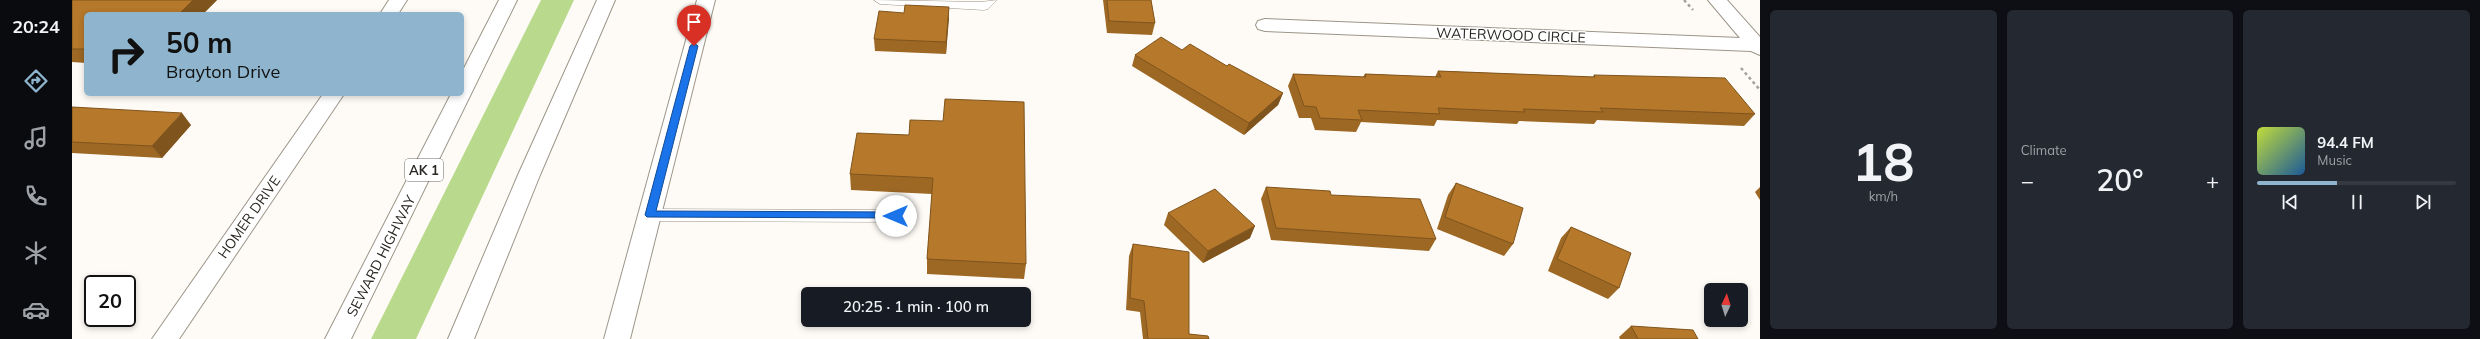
<!DOCTYPE html>
<meta charset="utf-8">
<style>
:root{--surface:#171b24;--page:#242831;--text:#f1f3f6;--muted:#9ea1a6;--line:#363941;--accent:#8eb5cd}
body{margin:0;font-family:Mulish,sans-serif;background:var(--page);color:var(--text);height:100vh;display:flex;flex-direction:column;font-size:15px;white-space:nowrap}
*{box-sizing:border-box;margin:0}
p{font-size:13px;color:var(--muted)}
.icon{flex:none;width:22px;height:22px;fill:none;stroke:currentColor;stroke-width:2;stroke-linecap:round;stroke-linejoin:round}
.map{position:relative;flex:1;overflow:hidden}
.side{display:flex;flex-direction:column;gap:10px;padding:10px;background:#0d0f14;width:720px}
.side>*{flex:none}
.top-card{position:absolute;left:12px;top:12px;width:380px;height:84px;border-radius:6px;box-shadow:0 2px 6px #0003;background:#8eb5cd;color:#111;overflow:hidden}
.needle{width:26px;rotate:4deg}
.buttons{position:absolute;left:1632px;top:283px;display:grid;gap:8px}
.buttons a{display:grid;place-items:center;width:44px;height:44px;border-radius:6px;background:var(--surface);box-shadow:0 2px 6px #0003;font-size:20px}
.speed{position:absolute;left:12px;top:275px;display:flex;gap:8px;font-size:20px;font-weight:700;text-align:center}
.speed>*{display:grid;place-content:center;width:52px;height:52px;border-radius:50%;background:var(--surface);box-shadow:0 2px 6px #0003;line-height:1}
.speed .limit{border:2px solid #111;border-radius:6px;background:#fff;color:#111}
.pin{position:absolute;display:grid;place-items:center;width:34px;height:34px;color:#fff;margin:-41px -17px;border-radius:50% 50% 50% 0;rotate:-45deg;box-shadow:0 0 4px #0007}
.pin .icon{rotate:45deg}
.me{position:absolute;width:44px;margin:-22px;rotate:270deg;stroke-linejoin:round;filter:drop-shadow(0 0 3px #0008)}
.turn{display:flex;align-items:center;gap:14px;height:84px;padding:0 16px;font-size:18px}
.turn .icon{width:52px;height:52px;stroke-width:2.5}
.turn b{display:block;font-size:28px;line-height:34px}
.big{font-size:30px;font-weight:600;line-height:1.1}
.side .widget{flex:1;display:flex;flex-direction:column;justify-content:center;gap:6px;min-width:0;padding:0 14px;border-radius:6px;background:var(--page)}
.side .dial{align-items:center;gap:0}
.dial b{font-size:52px;line-height:1}
.song{display:flex;align-items:center;gap:12px}
.cover{width:48px;height:48px;border-radius:6px;background:linear-gradient(135deg,hsl(70 70% 55%),hsl(210 70% 35%))}
.played{height:4px;border-radius:2px;background:linear-gradient(90deg,var(--accent) 40%,var(--line) 40%)}
.keys{display:flex;justify-content:space-around;direction:ltr}
.heat{display:flex;justify-content:space-between;align-items:center;font-size:22px;direction:ltr}
.side .tiles{flex:1;display:grid;gap:10px;grid-template-columns:repeat(3,1fr)}
.trip{position:absolute;left:729px;top:287px;width:230px;height:40px;border-radius:6px;background:var(--surface);box-shadow:0 2px 6px #0003;font-weight:600;line-height:40px;text-align:center}
main{display:flex;flex:1;min-height:0}
.menu{display:flex;flex-direction:column;width:72px;justify-content:space-around;align-items:center;background:#090b0e;color:var(--muted)}
.menu .icon{width:28px;height:28px}
.menu .on{color:var(--accent)}
.menu b{font-size:18px;color:var(--text)}
.map>svg:first-child{display:block}
</style>
<main>
<nav class="menu">
<b>20:24</b>
<svg class="icon on" aria-label="directions" viewBox="0 0 24 24"><path d="M12 3l9 9-9 9-9-9zM9 14v-3h6M13 9l2 2-2 2"/></svg>
<svg class="icon" aria-label="music" viewBox="0 0 24 24"><path d="M9 18V5l10-2v13"/><circle cx="6" cy="18" r="3"/><circle cx="16" cy="16" r="3"/></svg>
<svg class="icon" aria-label="phone" viewBox="0 0 24 24"><path d="M5 4h4l2 5-3 2q2 4 5 5l2-3 5 2v4C11 20 4 13 5 4z"/></svg>
<svg class="icon" aria-label="climate" viewBox="0 0 24 24"><path d="M12 3v18M4 7l16 10M4 17L20 7"/></svg>
<svg class="icon" aria-label="car" viewBox="0 0 24 24"><path d="M5 17H2v-5l4-1 3-4h7l3 4 3 1v5h-3M9 17h6M6 11h13"/><circle cx="7" cy="17" r="2"/><circle cx="17" cy="17" r="2"/></svg>
</nav>
<div class="map">
<svg width="1688" height="339" viewBox="0 0 1688 339">
<rect width="100%" height="100%" fill="#fefbf6"/>
<path fill="#b9da8d" d="M 469,0 L 502,0 L 344,339 L 299,339 Z"/>
<g fill="none" stroke-linecap="round" stroke-linejoin="round">
<defs>
<g id="service">
<path d="M 802,0 L 909,2 L 925,0 L 916,9 L 912,10 L 808,4 Z"/>
<path d="M 578,209 L 824,210 L 830,212 L 832,216 L 830,220 L 824,222 L 578,221 L 572,219 L 570,215 L 572,211 Z"/>
</g>
<path id="minor" d="M 1636,0 L 1655,0 L 1688,37 L 1688,55 L 1679,51 L 1193,31 L 1186,29 L 1184,25 L 1186,21 L 1193,19 L 1668,38 Z"/>
<g id="tertiary">
<path d="M 317,0 L 335,0 L 326,14 L 308,14 Z"/>
<path d="M 625,0 L 643,0 L 558,339 L 532,339 Z"/>
<path d="M 251,94 L 272,94 L 107,339 L 80,339 Z"/>
</g>
<g id="motorway">
<path d="M 427,0 L 445,0 L 279,339 L 253,339 L 379,94 L 390,94 L 390,72 Z"/>
<path d="M 525,0 L 543,0 L 468,175 L 402,339 L 376,339 L 446,175 Z"/>
</g>
</defs>
<use href="#service" stroke="#9c9589" stroke-width="1"/>
<use href="#minor" stroke="#9c9589" stroke-width="2"/>
<use href="#tertiary" stroke="#9c9589" stroke-width="2"/>
<use href="#motorway" stroke="#9c9589" stroke-width="2"/>
<g stroke="#a5a29d" stroke-width="2.5" stroke-dasharray="3 3" stroke-linecap="butt">
<path d="M 1612,0 L 1621,10"/>
<path d="M 1669,68 L 1688,90"/>
</g>
<use href="#service" fill="#fff" fill-rule="evenodd"/>
<use href="#minor" fill="#fff" fill-rule="evenodd"/>
<use href="#tertiary" fill="#fff" fill-rule="evenodd"/>
<use href="#motorway" fill="#fff" fill-rule="evenodd"/>
</g>
<g fill="#9d6724">
<path d="M 0,0 L 145,0 L 131,14 L 14,14 L 14,63 L 0,62 Z"/>
<path d="M 1031,0 L 1079,0 L 1083,23 L 1080,35 L 1035,33 Z"/>
<path d="M 877,7 L 874,54 L 803,51 L 802,39 L 832,13 Z"/>
<path d="M 1110,50 L 1155,66 L 1211,93 L 1206,105 L 1172,135 L 1060,66 L 1063,55 Z"/>
<path d="M 1366,71 L 1521,77 L 1522,75 L 1683,114 L 1672,126 L 1525,120 L 1522,124 L 1447,121 L 1445,124 L 1365,120 L 1362,126 L 1289,122 L 1284,132 L 1243,130 L 1239,118 L 1227,118 L 1216,86 L 1221,74 L 1291,77 L 1293,74 L 1363,77 Z"/>
<path d="M 0,107 L 119,125 L 90,158 L 0,153 Z"/>
<path d="M 837,135 L 954,264 L 952,279 L 855,274 L 855,259 L 860,194 L 779,190 L 778,174 Z"/>
<path d="M 1384,183 L 1441,244 L 1432,256 L 1365,229 L 1376,195 Z"/>
<path d="M 1194,187 L 1259,195 L 1364,239 L 1357,251 L 1199,240 L 1189,199 Z"/>
<path d="M 1688,187 L 1688,200 L 1683,192 Z"/>
<path d="M 1096,213 L 1178,238 L 1131,263 L 1092,225 Z"/>
<path d="M 1499,227 L 1547,288 L 1536,299 L 1476,271 L 1489,238 Z"/>
<path d="M 1061,244 L 1117,334 L 1137,339 L 1071,339 L 1068,312 L 1054,310 L 1057,256 Z"/>
<path d="M 1559,326 L 1626,339 L 1548,339 L 1547,337 Z"/>
</g>
<g fill="#7f541d">
<path d="M 121,0 L 145,0 L 131,14 L 107,14 Z"/>
<path d="M 877,7 L 877,19 L 874,54 L 874,42 Z"/>
<path d="M 1211,93 L 1206,105 L 1172,135 L 1177,123 Z"/>
<path d="M 110,113 L 119,125 L 90,158 L 80,146 Z"/>
<path d="M 1183,226 L 1178,238 L 1131,263 L 1136,251 Z"/>
</g>
<g fill="#b6782a" stroke="#7f541d">
<path d="M 0,0 L 121,0 L 107,14 L 14,14 L 14,49 L 0,49 Z"/>
<path d="M 1035,0 L 1079,0 L 1083,23 L 1037,21 Z"/>
<path d="M 833,5 L 877,7 L 874,42 L 802,39 L 807,11 L 832,13 Z"/>
<path d="M 1089,37 L 1110,50 L 1118,44 L 1155,66 L 1157,64 L 1211,93 L 1177,123 L 1063,55 Z"/>
<path d="M 1366,71 L 1523,77 L 1522,75 L 1653,78 L 1683,114 L 1528,108 L 1531,112 L 1451,109 L 1453,112 L 1366,108 L 1368,114 L 1286,110 L 1290,120 L 1248,118 L 1244,107 L 1232,106 L 1221,74 L 1294,77 L 1293,74 L 1369,77 Z"/>
<path d="M 873,99 L 952,102 L 954,264 L 855,259 L 861,178 L 778,174 L 785,133 L 837,135 L 838,120 L 871,121 Z"/>
<path d="M 0,107 L 110,113 L 80,146 L 0,142 Z"/>
<path d="M 1384,183 L 1451,208 L 1441,244 L 1373,217 Z"/>
<path d="M 1194,187 L 1258,191 L 1259,195 L 1348,199 L 1364,239 L 1204,228 Z"/>
<path d="M 1143,189 L 1183,226 L 1136,251 L 1096,213 Z"/>
<path d="M 1499,227 L 1559,253 L 1547,288 L 1485,259 Z"/>
<path d="M 1061,244 L 1117,252 L 1117,334 L 1136,336 L 1137,339 L 1076,339 L 1072,301 L 1058,298 Z"/>
<path d="M 1559,326 L 1621,330 L 1626,339 L 1566,339 Z"/>
</g>
<path fill="#1a73e8" stroke="#114b97" d="M 622,43 L 626,46 L 584,211 L 824,212 L 828,213 L 828,218 L 575,217 L 573,215 L 618,46 Z"/>
<g text-anchor="middle" dominant-baseline="central" stroke-width="3" stroke-linejoin="round" paint-order="stroke">
<rect fill="#fff" stroke="#6b6865" stroke-width="1" x="333" y="159" width="38" height="22" rx="3"/>
<g font-size="13" font-weight="bold" fill="#2b2823">
<text x="352" y="170">AK 1</text>
</g>
<g font-size="14" fill="#2b2823" stroke="#fff">
<text transform="translate(1439 35) rotate(2)">WATERWOOD CIRCLE</text>
<text transform="translate(177 217) rotate(-55)">HOMER DRIVE</text>
<text transform="translate(309 256) rotate(-63)">SEWARD HIGHWAY</text>
</g>
</g>
</svg>
<div class="buttons">
<a><svg class="needle" viewBox="-14 -14 28 28"><path d="M0-13l5 13h-10z" fill="#e53935"/><path d="M0 13l5-13h-10z" fill="#9ea1a6"/></svg></a>
</div>
<div class="speed"><div class="limit">20</div></div>
<div class="pin" style="left:622px;top:46px;background:#d93025"><svg class="icon" aria-label="arrive" viewBox="0 0 24 24"><path d="M6 21V4h12l-3 4 3 4H6"/></svg></div>
<svg class="me" style="left:824px;top:216px" viewBox="-20 -20 40 40"><circle r="19" fill="#fff"/><path d="M0-13L10 11 0 6-10 11z" fill="#1a73e8"/></svg>
<div class="trip">20:25 · 1 min · 100 m</div>
<div class="top-card">
<div class="turn"><svg class="icon" aria-label="right" viewBox="0 0 24 24"><path d="M7 20v-9h11M14 6l5 5-5 5"/></svg><div><b>50 m</b>Brayton Drive</div></div>
</div>
</div>
<section class="side">
<div class="tiles">
<div class="widget dial"><b>18</b><p>km/h</p></div>
<div class="widget"><p>Climate</p>
<div class="heat"><a>−</a><b class="big">20°</b><a>+</a></div>
</div>
<div class="widget">
<div class="song"><i class="cover"></i><div><b>94.4 FM</b><p>Music</p></div></div>
<div class="played"></div>
<div class="keys"><svg class="icon" aria-label="previous" viewBox="0 0 24 24"><path d="M18 5L8 12l10 7zM5 5v14"/></svg><svg class="icon" aria-label="pause" viewBox="0 0 24 24"><path d="M8 5v14M16 5v14"/></svg><svg class="icon" aria-label="next" viewBox="0 0 24 24"><path d="M6 5l10 7-10 7zM19 5v14"/></svg></div>
</div>
</div>
</section>
</main>
